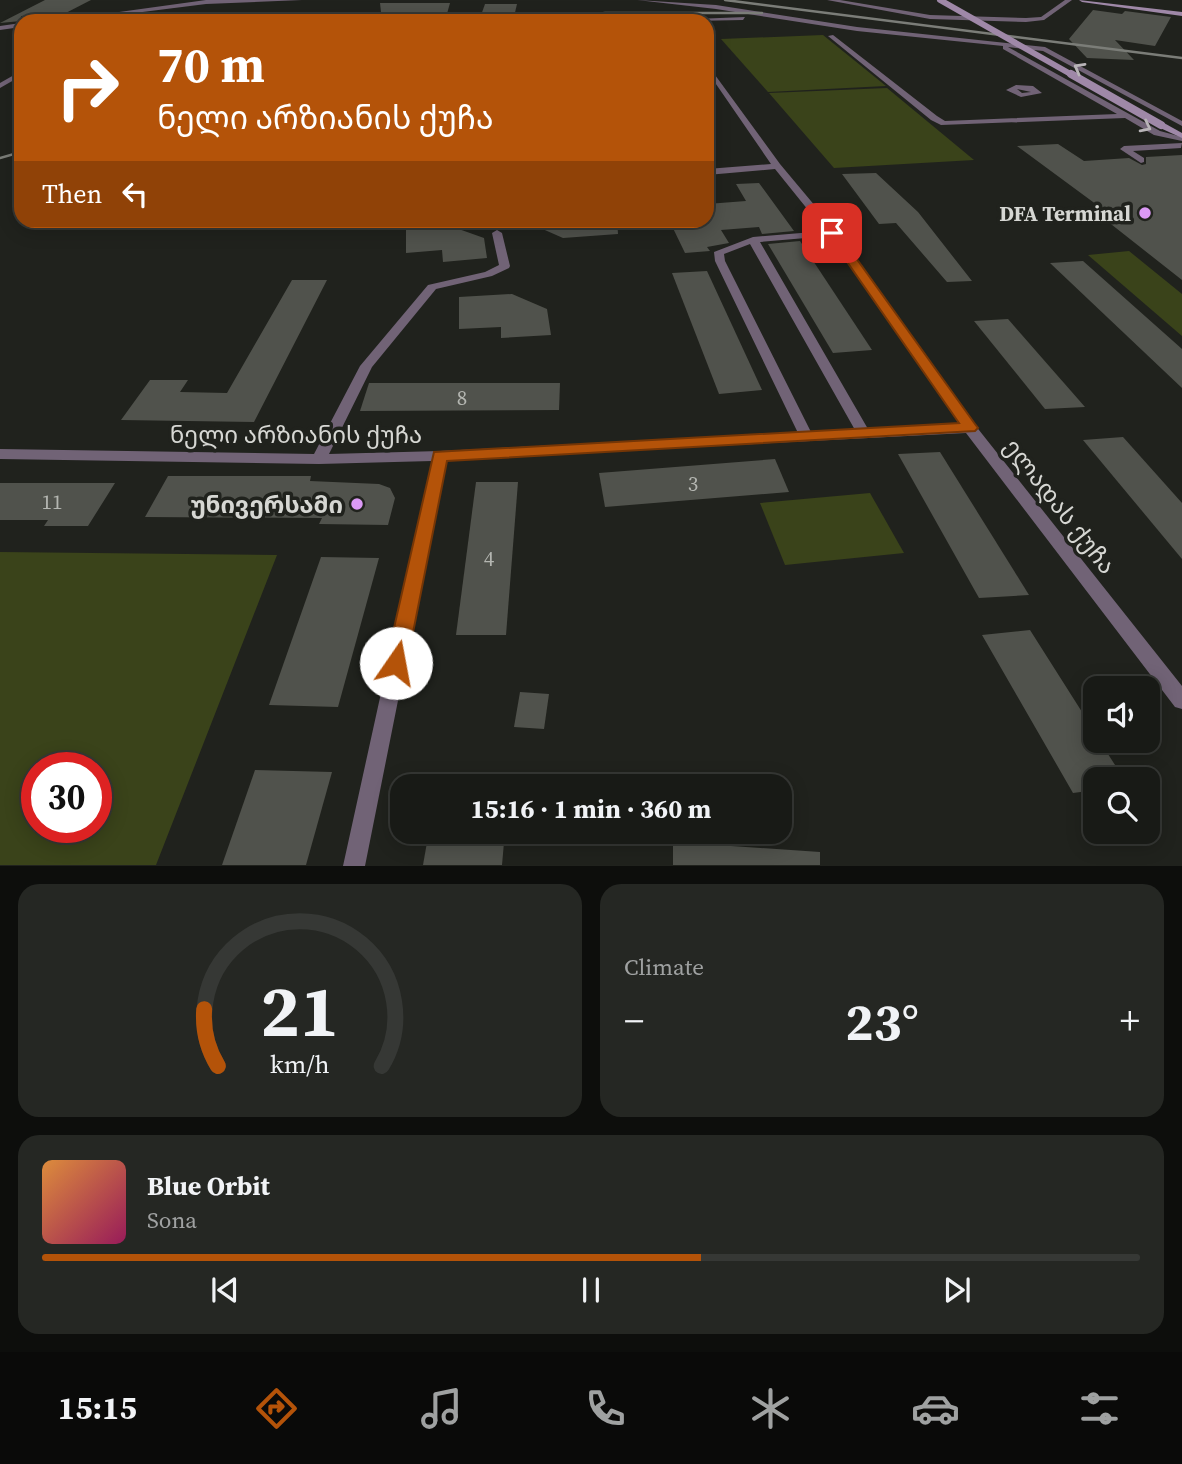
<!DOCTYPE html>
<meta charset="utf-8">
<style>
:root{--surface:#181a16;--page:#252723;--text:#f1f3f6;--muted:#9fa1a1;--line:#363835;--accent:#b45309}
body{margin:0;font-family:"Source Serif 4","Noto Sans Georgian",serif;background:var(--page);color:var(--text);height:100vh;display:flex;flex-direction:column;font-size:26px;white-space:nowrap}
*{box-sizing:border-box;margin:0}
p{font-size:23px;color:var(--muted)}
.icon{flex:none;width:38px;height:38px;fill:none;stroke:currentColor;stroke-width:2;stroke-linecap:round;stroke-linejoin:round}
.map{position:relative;height:866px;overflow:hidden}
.details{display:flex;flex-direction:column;gap:18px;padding:18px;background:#0d0e0c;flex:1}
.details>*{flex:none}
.guide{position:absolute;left:14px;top:14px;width:700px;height:214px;border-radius:21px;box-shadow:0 4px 18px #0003,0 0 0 2px var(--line);background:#b45309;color:#fff;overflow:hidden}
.tools{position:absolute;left:1083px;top:676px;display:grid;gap:14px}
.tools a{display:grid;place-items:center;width:77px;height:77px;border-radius:14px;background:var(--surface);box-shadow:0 4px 18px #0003,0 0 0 2px var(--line);font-size:35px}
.speed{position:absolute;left:21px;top:752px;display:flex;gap:14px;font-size:35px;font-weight:700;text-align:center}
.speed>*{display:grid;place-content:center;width:91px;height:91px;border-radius:50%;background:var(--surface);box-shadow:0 4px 18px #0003,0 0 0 2px var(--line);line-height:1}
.speed .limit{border:10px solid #d22;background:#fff;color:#111}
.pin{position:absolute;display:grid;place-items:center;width:60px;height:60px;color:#fff;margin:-30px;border-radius:14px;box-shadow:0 4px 10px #0006}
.me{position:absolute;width:77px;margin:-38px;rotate:12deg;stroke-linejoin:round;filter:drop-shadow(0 0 5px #0008)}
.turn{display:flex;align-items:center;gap:24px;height:147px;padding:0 28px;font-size:32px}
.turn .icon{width:91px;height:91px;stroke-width:2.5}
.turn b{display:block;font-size:49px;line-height:60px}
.then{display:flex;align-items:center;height:66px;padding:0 28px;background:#0003;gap:14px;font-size:26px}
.big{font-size:52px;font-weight:700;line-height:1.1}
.details .card{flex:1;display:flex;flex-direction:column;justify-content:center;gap:10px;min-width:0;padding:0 24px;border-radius:21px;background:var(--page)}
.details .dial{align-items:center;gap:0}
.dial svg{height:182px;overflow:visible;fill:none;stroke:var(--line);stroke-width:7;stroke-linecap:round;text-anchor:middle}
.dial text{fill:var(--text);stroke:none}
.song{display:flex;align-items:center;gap:21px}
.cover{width:84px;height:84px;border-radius:10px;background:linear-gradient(135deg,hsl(30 70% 55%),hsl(330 70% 35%))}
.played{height:7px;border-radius:4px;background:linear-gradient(90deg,var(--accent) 60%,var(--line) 60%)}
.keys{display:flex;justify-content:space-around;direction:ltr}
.heat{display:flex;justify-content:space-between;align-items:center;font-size:38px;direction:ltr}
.details .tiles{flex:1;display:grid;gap:18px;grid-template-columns:1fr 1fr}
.card:last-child{grid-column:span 2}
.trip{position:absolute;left:390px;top:774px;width:402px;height:70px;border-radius:21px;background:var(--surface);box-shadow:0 4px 18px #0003,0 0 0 2px var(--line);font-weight:700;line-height:70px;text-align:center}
.dock{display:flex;height:112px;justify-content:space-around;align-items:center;background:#0a0a09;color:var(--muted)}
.dock .icon{width:49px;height:49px}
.dock .active{color:var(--accent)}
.dock b{font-size:32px;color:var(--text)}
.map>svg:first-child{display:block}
</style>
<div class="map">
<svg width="1182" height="866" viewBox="0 0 1182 866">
<rect width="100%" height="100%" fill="#20221d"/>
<g fill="#3a431a" fill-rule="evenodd">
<path d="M 823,35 L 886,86 L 768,92 L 721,39 Z"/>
<path d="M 887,88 L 974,160 L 834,168 L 769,93 Z"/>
<path d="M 1129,251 L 1182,294 L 1182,336 L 1088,255 Z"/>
<path d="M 870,493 L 904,553 L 785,565 L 760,503 Z"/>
<path d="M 0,552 L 277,555 L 156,865 L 0,865 ZM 37,768 L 96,768 L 96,828 L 37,828 Z"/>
</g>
<g fill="#50524c">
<path d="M 45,0 L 91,0 L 58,17 L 21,16 L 21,21 L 0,23 Z"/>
<path d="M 380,3 L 450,3 L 445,21 L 382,21 Z"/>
<path d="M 485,4 L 517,4 L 513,21 L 479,21 Z"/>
<path d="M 1093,10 L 1122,14 L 1125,11 L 1171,17 L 1155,46 L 1115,40 L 1134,60 L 1087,58 L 1069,39 Z"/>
<path d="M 1058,144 L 1084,161 L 1129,158 L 1142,165 L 1146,164 L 1146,157 L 1182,155 L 1182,280 L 1102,217 L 1112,216 L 1017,146 Z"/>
<path d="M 876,173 L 918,212 L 972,281 L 947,282 L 896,223 L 879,224 L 842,174 Z"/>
<path d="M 759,183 L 794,231 L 762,234 L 759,227 L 721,230 L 729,243 L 707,247 L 710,251 L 685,253 L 670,222 L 707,220 L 707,204 L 746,201 L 736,184 Z"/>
<path d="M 522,220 L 617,220 L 618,234 L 563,238 Z"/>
<path d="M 453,227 L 484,238 L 487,258 L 443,262 L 442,250 L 406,253 L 406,230 Z"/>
<path d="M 800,241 L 872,350 L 833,353 L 768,244 Z"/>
<path d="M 1083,261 L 1182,349 L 1182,388 L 1050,263 Z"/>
<path d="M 707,271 L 762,390 L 719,394 L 672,273 Z"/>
<path d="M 292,280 L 327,280 L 254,422 L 121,420 L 150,380 L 188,380 L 180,392 L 227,393 Z"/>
<path d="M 512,294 L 547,309 L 551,335 L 501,338 L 501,327 L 459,329 L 459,297 Z"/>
<path d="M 1008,319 L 1085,407 L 1045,409 L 974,321 Z"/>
<path d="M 369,383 L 560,383 L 559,410 L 360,411 Z"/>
<path d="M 1123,437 L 1182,503 L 1182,559 L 1083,440 Z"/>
<path d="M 940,452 L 1029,595 L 979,598 L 898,454 Z"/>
<path d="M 775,459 L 789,492 L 605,507 L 599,473 Z"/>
<path d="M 168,476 L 311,476 L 310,481 L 379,484 L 390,488 L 395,498 L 388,525 L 319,524 L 322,518 L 145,517 Z"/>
<path d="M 476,482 L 518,482 L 506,635 L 456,635 Z"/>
<path d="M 0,483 L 115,483 L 88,526 L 44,526 L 48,520 L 0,520 Z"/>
<path d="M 321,557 L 379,558 L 338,707 L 269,705 Z"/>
<path d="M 1030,630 L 1096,734 L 1096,740 L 1099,740 L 1124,779 L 1096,779 L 1096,790 L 1073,793 L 982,635 Z"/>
<path d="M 520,692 L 549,694 L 544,729 L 514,727 Z"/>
<path d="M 255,770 L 332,772 L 306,865 L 222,865 Z"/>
<path d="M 429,831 L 505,831 L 502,865 L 423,865 Z"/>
<path d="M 673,842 L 820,852 L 820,865 L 673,865 Z"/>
</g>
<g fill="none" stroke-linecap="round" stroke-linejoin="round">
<g fill="#716376" fill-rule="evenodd">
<path d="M 206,0 L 302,0 L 206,4 L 71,21 L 54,21 Z"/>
<path d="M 637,0 L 716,5 L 857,27 L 1045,47 L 1182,121 L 1182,126 L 1043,51 L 1008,47 L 1160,131 L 1182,137 L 1182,141 L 1154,135 L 1125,118 L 941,125 L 931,120 L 828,36 L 833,35 L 937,116 L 945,121 L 1117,114 L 1003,49 L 1003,46 L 857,31 L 716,9 Z"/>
<path d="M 827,0 L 840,0 L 930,15 L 1026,18 L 1041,17 L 1065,0 L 1072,0 L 1044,20 L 1026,22 L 930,19 Z"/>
<path d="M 745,17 L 743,20 L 692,21 L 695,19 Z"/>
<path d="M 21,23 L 21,27 L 0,30 L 0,26 Z"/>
<path d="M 707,64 L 780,164 L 836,231 L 975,425 L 1182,686 L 1182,709 L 1175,707 L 966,433 L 446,460 L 365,866 L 343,866 L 432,461 L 319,464 L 0,459 L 0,449 L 314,454 L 360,366 L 428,285 L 485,272 L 499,265 L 492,233 L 497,230 L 502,233 L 510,266 L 509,268 L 492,276 L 436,289 L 372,367 L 329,454 L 440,451 L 798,433 L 715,261 L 714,252 L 753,237 L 825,231 L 775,169 L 707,175 L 707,169 L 771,164 L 707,71 ZM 829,236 L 960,424 L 868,429 L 760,242 ZM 750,244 L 855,430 L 811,432 L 725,261 L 724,254 Z"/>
<path d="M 21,71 L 21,76 L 0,88 L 0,83 Z"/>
<path d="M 1016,85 L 1033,86 L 1042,93 L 1021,97 L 1006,90 ZM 1017,89 L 1031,92 L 1022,93 Z"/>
<path d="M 1182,143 L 1181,148 L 1133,151 L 1144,158 L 1144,162 L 1141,163 L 1120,149 L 1124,146 Z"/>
</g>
<g fill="#9f88a8" fill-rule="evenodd">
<path d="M 1079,0 L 1182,12 L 1182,16 L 1082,2 Z"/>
<path d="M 1158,123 L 1164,123 L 1182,133 L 1182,138 L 1158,127 Z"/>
</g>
<g stroke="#7b7d78" stroke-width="2.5">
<path d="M 725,0 L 1182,58"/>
<path d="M 539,21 L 605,13 L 762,13"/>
<path d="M 0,158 L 21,152"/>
</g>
<path stroke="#9f88a8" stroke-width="6" d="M 940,0 L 1074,76"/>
<path stroke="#9f88a8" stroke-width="8" d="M 1071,74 L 1161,125"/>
</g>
<defs><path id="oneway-chevron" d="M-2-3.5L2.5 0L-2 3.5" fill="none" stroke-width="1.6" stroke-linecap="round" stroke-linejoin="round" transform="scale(1.75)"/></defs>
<g stroke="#b8b4b7">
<use href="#oneway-chevron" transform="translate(1079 68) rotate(-151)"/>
<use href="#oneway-chevron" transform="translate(1146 127) rotate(27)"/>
</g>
<path fill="#b45309" stroke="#753606" stroke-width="2" d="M 828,230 L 836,230 L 975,424 L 978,428 L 975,431 L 447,461 L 407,663 L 404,669 L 396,672 L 389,669 L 386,663 L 434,452 L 959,423 L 827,233 Z"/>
<g fill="#db99f5" stroke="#20221d" stroke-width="2.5">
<circle cx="1145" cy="213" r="7"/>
<circle cx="357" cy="504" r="7"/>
</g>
<g text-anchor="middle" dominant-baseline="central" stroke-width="7" stroke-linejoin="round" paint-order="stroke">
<g font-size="21" font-weight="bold" fill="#d6d7d3" stroke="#20221d" text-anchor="end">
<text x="1131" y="213">DFA Terminal</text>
</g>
<g font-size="21" fill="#b4b6b1">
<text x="462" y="397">8</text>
<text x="693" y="483">3</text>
<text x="52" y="501">11</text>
<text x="489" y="558">4</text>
</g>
<g font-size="24" fill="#d6d7d3" stroke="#20221d">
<text x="296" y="434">ნელი არზიანის ქუჩა</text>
<text transform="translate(1060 506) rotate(52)">ელადას ქუჩა</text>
</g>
<g font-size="24" font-weight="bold" fill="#d6d7d3" stroke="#20221d" text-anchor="end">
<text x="343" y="504">უნივერსამი</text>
</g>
</g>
</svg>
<div class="tools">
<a><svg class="icon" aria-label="sound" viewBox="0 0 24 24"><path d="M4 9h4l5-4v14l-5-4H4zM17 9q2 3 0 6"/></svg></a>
<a><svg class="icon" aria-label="search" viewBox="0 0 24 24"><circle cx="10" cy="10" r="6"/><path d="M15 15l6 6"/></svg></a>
</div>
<div class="speed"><div class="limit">30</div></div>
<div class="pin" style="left:832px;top:233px;background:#d93025"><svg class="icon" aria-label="arrive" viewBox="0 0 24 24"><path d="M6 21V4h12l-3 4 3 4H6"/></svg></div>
<svg class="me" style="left:396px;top:663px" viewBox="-20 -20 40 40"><circle r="19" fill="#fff"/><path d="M0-13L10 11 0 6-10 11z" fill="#b45309"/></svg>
<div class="trip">15:16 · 1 min · 360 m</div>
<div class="guide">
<div class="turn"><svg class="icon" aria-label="right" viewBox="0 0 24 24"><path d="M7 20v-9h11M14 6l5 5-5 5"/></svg><div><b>70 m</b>ნელი არზიანის ქუჩა</div></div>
<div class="then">Then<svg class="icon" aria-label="left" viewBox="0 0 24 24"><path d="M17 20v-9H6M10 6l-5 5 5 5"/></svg></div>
</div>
</div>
<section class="details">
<div class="tiles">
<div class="card dial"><svg viewBox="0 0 100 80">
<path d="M14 69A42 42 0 1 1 86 69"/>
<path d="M14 69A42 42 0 0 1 8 44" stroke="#b45309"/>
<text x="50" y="56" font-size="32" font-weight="700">21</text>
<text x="50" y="72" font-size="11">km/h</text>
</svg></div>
<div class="card"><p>Climate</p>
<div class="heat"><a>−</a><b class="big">23°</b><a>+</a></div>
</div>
<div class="card">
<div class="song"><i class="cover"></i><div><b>Blue Orbit</b><p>Sona</p></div></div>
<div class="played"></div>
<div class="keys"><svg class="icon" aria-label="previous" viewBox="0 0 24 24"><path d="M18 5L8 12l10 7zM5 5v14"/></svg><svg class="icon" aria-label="pause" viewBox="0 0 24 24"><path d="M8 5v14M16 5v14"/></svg><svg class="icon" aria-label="next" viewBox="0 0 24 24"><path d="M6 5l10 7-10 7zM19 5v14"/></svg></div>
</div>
</div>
</section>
<nav class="dock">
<b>15:15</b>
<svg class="icon active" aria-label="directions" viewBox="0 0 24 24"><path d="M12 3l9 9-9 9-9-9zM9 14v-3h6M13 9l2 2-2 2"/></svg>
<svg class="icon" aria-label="music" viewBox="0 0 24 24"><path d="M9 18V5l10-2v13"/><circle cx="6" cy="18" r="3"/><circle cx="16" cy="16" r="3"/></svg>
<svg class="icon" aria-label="phone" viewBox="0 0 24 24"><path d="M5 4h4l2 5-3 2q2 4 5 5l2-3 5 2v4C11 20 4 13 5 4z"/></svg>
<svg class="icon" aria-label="climate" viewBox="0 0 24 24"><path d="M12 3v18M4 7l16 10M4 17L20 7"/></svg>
<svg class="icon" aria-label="car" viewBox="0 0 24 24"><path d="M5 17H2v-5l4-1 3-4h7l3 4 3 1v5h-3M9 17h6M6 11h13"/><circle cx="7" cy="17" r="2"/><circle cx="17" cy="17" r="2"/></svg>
<svg class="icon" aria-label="filters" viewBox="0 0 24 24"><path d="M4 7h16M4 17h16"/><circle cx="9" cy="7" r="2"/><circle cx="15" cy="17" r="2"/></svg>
</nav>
